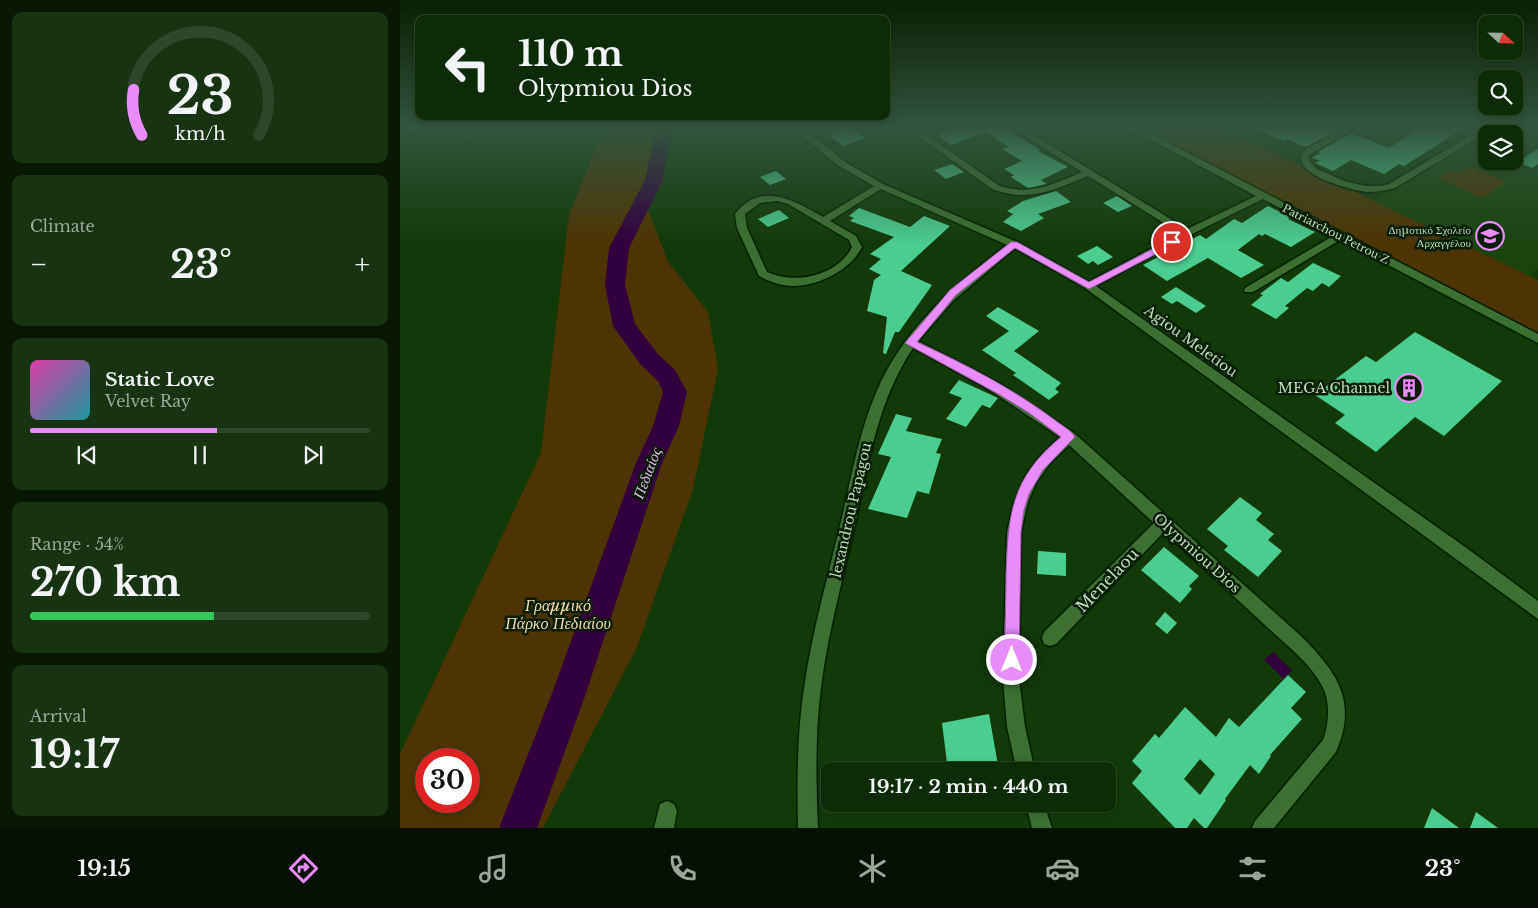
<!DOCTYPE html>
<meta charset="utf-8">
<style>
:root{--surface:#0e2b07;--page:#173311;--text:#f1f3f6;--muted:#9ba79b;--line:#2e4728;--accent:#e98dfe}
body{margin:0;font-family:"Libre Baskerville",serif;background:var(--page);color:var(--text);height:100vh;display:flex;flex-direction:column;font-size:19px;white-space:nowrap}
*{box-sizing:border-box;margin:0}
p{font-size:16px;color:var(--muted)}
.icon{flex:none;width:28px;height:28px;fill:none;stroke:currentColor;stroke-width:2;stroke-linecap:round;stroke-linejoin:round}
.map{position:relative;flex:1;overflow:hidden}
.side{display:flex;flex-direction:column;gap:12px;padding:12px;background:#081804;width:400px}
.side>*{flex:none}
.banner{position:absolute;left:15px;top:15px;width:475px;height:105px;border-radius:10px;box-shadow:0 2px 8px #0003,0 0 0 1px var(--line);background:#0e2b07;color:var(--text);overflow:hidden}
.needle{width:32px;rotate:112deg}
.tools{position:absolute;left:1078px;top:15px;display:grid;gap:10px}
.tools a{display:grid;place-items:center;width:45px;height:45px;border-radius:10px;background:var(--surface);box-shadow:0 2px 8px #0003,0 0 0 1px var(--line);font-size:25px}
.speed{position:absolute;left:15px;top:748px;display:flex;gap:10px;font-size:25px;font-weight:700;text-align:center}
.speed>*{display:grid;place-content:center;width:65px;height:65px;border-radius:50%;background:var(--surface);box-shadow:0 2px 8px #0003,0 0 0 1px var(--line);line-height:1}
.speed .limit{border:8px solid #d22;background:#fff;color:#111}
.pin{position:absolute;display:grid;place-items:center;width:42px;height:42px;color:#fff;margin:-21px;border:2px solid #fff;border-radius:50%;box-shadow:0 1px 5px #0007}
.me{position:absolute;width:55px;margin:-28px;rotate:0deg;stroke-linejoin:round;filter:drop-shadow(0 0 4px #0008)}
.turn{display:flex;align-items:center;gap:18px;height:105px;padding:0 20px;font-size:22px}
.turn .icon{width:65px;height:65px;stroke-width:2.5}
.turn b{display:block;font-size:35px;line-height:42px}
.big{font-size:38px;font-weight:700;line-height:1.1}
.side .widget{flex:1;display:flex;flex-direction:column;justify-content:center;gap:8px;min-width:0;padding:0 18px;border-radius:10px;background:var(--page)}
.side .dial{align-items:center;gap:0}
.dial svg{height:130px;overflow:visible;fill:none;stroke:var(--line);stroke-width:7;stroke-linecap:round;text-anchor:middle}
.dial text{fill:var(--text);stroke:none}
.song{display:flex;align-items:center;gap:15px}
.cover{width:60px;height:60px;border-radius:8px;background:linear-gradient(135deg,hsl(320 70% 55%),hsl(180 70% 35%))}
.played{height:5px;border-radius:2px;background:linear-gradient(90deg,var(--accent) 55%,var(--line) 55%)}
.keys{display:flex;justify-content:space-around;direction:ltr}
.heat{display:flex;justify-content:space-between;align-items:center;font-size:28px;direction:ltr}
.charge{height:8px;border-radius:4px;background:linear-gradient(90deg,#34c759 54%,var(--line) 0)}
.trip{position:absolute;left:421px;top:762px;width:295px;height:50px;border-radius:10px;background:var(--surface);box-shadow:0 2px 8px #0003,0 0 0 1px var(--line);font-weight:700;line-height:50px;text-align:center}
.tabs{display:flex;height:80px;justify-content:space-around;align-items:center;background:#061103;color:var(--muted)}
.tabs .icon{width:35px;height:35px}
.tabs .active{color:var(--accent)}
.tabs b{font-size:22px;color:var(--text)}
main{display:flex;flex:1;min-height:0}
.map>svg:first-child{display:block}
</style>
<main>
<section class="side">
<div class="widget dial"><svg viewBox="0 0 100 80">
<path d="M14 69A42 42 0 1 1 86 69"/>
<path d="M14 69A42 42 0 0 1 9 41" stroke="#e98dfe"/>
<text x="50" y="56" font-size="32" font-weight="700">23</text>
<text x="50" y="72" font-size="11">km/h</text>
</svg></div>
<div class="widget"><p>Climate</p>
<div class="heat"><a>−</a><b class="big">23°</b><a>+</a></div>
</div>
<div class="widget">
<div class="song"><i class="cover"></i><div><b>Static Love</b><p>Velvet Ray</p></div></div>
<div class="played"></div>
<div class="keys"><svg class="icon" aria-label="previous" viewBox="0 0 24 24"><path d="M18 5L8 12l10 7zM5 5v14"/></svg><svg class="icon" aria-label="pause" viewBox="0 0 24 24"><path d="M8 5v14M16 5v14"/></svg><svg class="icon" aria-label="next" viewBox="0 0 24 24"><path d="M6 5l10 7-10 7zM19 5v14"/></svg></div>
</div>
<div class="widget"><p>Range · 54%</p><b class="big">270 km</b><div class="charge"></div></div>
<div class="widget"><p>Arrival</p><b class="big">19:17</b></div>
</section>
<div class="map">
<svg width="1138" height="828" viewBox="0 0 1138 828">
<rect width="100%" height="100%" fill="#133909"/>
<path fill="#19440e" d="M 1096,128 L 1138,129 L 1138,269 L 1128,277 L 972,202 L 1086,134 L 1086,161 L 1114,161 L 1114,134 L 1087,134 Z"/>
<g fill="#4d3503" fill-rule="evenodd">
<path d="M 204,128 L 272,128 L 263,180 L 248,209 L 268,262 L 308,312 L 318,369 L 293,489 L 237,647 L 143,828 L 0,828 L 0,754 L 141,453 L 169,215 ZM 26,759 L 69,759 L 69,801 L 26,801 Z"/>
<path d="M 738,128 L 823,128 L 1138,280 L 1138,340 Z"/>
<path d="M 1070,166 L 1107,181 L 1083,198 L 1038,178 L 1051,170 L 1059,173 Z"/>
</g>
<path fill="#33003d" d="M 873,652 L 892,670 L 884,679 L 864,660 Z"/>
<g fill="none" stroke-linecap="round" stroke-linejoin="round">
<path fill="#33003d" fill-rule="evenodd" d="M 256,128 L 272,128 L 263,180 L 229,248 L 225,285 L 235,324 L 257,353 L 275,370 L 287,392 L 279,426 L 262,463 L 185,696 L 137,828 L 99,828 L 151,696 L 236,463 L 253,426 L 263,392 L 258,381 L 241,365 L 213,326 L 205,285 L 209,248 L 245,180 Z"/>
</g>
<g fill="#4bcc91" fill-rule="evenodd">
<path d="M 425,128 L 450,128 L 465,138 L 444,146 L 429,136 L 434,134 Z"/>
<path d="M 555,128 L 604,128 L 640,150 L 638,151 L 668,167 L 641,180 L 647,184 L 628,188 L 611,177 L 614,175 L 604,169 L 622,161 L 602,149 L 609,147 L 586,132 L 551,145 L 537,135 Z"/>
<path d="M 853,128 L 939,128 L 940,129 L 906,147 L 887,139 L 884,141 Z"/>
<path d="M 1020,128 L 1064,128 L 1004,166 L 999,164 L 984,174 L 951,160 L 933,171 L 915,163 L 920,161 L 912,158 L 920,153 L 918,152 L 951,133 L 989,148 Z"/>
<path d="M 1138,149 L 1138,164 L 1132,168 L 1117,162 Z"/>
<path d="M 552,164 L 564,172 L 546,179 L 534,170 Z"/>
<path d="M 376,171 L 386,179 L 370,185 L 360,177 Z"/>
<path d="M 656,191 L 671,202 L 638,214 L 644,218 L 621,231 L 603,222 L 613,214 L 607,211 L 623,201 Z"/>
<path d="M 717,196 L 732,206 L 718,212 L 703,203 Z"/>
<path d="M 868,206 L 890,217 L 888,219 L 915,232 L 891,247 L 865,234 L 862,236 L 859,234 L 838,250 L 864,265 L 841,278 L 808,258 L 767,281 L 743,265 L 800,235 L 806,239 L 834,219 L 842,223 Z"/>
<path d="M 459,208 L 510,227 L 524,216 L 550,226 L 501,271 L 532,285 L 499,332 L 495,332 L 486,354 L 483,353 L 487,317 L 467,311 L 474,280 L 481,275 L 469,269 L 481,259 L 470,254 L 494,237 L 450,221 L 454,218 L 449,216 Z"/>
<path d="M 379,210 L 389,218 L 368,227 L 358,219 Z"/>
<path d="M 697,246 L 713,257 L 698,265 L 693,261 L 688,264 L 677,256 Z"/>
<path d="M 913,263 L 941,276 L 929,287 L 922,283 L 913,291 L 907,288 L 885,306 L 889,308 L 876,319 L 851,305 L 863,295 L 860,294 L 881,278 L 888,282 Z"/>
<path d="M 776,287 L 806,306 L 796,313 L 777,301 L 772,304 L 761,297 Z"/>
<path d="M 598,307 L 639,331 L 614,351 L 661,383 L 655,389 L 659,392 L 649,400 L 613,375 L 616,373 L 582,350 L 609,331 L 586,316 Z"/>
<path d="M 1015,332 L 1102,381 L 1044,436 L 1015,417 L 976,452 L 935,423 L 945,415 L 915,395 L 966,356 L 976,362 Z"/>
<path d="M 559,380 L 598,398 L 590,408 L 582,405 L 566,427 L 546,419 L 562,398 L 549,393 Z"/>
<path d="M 496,414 L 512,418 L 506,431 L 542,439 L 536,453 L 541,454 L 529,494 L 517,491 L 507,518 L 468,509 L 491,457 L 478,454 Z"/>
<path d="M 840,497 L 862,513 L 856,520 L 874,534 L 868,540 L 882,551 L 858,577 L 824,550 L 828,546 L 807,529 Z"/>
<path d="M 764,547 L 799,576 L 789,586 L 792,589 L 780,603 L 741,570 Z"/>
<path d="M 638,551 L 666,553 L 666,576 L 637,574 Z"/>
<path d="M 765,612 L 777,623 L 767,634 L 755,624 Z"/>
<path d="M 888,675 L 906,692 L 891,708 L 902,719 L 870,755 L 871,756 L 859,774 L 850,765 L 825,799 L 826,800 L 807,828 L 804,828 L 794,818 L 787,828 L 775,828 L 732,783 L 742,771 L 732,761 L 755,734 L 759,738 L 785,707 L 816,737 L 829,718 L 839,727 ZM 800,759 L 815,774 L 800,795 L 784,779 Z"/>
<path d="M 589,714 L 598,765 L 590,767 L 591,771 L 548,771 L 542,723 Z"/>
<path d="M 1032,808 L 1059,828 L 1024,828 Z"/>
<path d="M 1076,812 L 1098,828 L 1070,828 Z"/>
</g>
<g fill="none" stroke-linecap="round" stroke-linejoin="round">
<defs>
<g id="minor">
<path d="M 14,128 L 30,128 L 0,136 L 0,132 Z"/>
<path d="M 70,128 L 78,128 L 73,138 L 70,138 L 66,136 Z"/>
<path d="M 389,128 L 400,128 L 407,131 L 445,162 L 483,184 L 617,242 L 689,282 L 780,233 L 688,176 C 654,190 628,203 592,189 L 507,128 L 517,128 L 598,185 C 628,197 654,184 682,172 L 612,128 L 622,128 L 787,229 L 856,196 L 729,128 L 740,128 L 1138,334 L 1138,343 L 940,240 L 853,292 L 845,292 L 844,290 L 845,288 L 933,236 L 863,199 L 790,235 L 696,286 L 1068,549 L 1138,601 L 1138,619 L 685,288 L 615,248 L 553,301 L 518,341 L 597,382 L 674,433 L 901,636 C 937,672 958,701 936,752 L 874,828 L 852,828 L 855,821 L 923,740 C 929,723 931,701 921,684 C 909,662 884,643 866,626 C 832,595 798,563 764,532 L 656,644 L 650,646 L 644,644 L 642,638 L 644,632 L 754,523 L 669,445 L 651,462 L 636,483 L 628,502 L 621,532 L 619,679 L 625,727 L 635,771 L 617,771 L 607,727 L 603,679 L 607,532 L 614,502 L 626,475 L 642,454 L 660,437 L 588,389 L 513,348 C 478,401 469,460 456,520 C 444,576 428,631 421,688 C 415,734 416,781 418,828 L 398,828 C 397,781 397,734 404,688 C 412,632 428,577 441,521 C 454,467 462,412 491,363 C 520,315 563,278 607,245 L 481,189 L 430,221 L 456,236 L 462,247 C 451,270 418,286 393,286 C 381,286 370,282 359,276 L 337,228 L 335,214 C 361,180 395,201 423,217 L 474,186 L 439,166 L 401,135 ZM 377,201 L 388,204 L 449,240 L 452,247 C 438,276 394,285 367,272 L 347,228 L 345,214 L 360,203 Z"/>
<path d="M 946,128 L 957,128 L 912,153 L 909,155 L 910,162 L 917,169 L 947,182 L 966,186 L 981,186 L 989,184 L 1073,134 L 1075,128 L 1083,128 L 1080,137 L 995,188 C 986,190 978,192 968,192 C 953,191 908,178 902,163 C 901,160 901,158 901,155 L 906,149 Z"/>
<path d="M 267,801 L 274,804 L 277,811 L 274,828 L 254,828 L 260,804 Z"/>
<path d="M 626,804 L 644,804 L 652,828 L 632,828 Z"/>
</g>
</defs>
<use href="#minor" stroke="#041e01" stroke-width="3"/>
<use href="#minor" fill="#3d6f31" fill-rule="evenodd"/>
</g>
<linearGradient id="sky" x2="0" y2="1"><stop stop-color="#0a1f05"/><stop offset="0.52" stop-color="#33543e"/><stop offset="1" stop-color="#33543e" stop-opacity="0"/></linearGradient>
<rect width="1138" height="244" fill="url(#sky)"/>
<path fill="#e98dfe" stroke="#975ca5" d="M 772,239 L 775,240 L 775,244 L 689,289 L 615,248 L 556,295 L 517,342 C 565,364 612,388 655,420 C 661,425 671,430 675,437 L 643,470 L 629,494 L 624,510 L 621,532 L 619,660 L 617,665 L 612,667 L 606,665 L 604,660 C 605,631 606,603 606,575 C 608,514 611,478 661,437 L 629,413 L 600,395 L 505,343 L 550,290 L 611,242 L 617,242 L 689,282 Z"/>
<defs>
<symbol id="school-ring" viewBox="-11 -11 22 22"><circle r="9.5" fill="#081d04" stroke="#e98dfe" stroke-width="1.5"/><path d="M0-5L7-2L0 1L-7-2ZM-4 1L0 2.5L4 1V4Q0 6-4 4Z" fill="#e98dfe"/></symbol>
<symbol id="building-ring" viewBox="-11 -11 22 22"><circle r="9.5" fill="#081d04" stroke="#e98dfe" stroke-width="1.5"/><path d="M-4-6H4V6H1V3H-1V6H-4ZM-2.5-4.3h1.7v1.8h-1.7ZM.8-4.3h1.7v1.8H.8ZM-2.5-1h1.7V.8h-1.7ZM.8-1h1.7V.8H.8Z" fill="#e98dfe"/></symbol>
</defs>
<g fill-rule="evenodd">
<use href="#school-ring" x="1074" y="220" width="32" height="32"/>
<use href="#building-ring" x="993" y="372" width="32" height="32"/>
</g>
<g text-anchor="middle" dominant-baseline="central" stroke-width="5" stroke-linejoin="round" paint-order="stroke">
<g font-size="11" fill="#c2ddbc" stroke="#081d04" text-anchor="end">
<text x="1071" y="230">Δημοτικό Σχολείο<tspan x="1071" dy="13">Αρχαγγέλου</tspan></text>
</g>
<g font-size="11" fill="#c2ddbc" stroke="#081d04">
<text transform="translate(936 234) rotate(27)">Patriarchou Petrou Z</text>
</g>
<g font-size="14" fill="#c2ddbc" stroke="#081d04">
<text transform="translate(791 341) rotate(36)">Agiou Meletiou</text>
<text transform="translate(451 510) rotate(-77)">lexandrou Papagou</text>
<text transform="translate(797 553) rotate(42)">Olypmiou Dios</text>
</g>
<g font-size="14" fill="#c2ddbc" stroke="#081d04" text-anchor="end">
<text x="990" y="388">MEGA Channel</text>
</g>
<g font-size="15" font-style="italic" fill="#eeb9fa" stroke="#081d04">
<text transform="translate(247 473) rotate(-69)">Πεδιαίος</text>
</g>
<g font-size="16" fill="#c2ddbc" stroke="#081d04">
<text transform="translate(707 580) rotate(-46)">Menelaou</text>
</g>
<g font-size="16" font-style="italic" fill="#f6d9aa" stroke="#081d04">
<text x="158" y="605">Γραμμικό<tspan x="158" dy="18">Πάρκο Πεδιαίου</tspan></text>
</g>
</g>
</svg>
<div class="tools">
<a><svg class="needle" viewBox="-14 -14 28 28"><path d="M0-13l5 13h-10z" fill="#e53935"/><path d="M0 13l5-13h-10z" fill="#9ba79b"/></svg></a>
<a><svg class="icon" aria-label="search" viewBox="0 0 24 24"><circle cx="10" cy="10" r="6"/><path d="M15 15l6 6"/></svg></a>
<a><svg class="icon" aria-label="layers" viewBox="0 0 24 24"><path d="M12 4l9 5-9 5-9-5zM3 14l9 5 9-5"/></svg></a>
</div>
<div class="speed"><div class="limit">30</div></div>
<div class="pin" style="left:772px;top:242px;background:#d93025"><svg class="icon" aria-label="arrive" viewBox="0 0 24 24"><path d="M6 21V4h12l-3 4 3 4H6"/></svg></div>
<svg class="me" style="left:612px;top:660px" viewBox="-20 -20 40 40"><circle r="17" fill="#e98dfe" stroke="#fff" stroke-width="3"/><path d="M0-11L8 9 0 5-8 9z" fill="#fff"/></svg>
<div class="trip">19:17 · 2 min · 440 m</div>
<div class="banner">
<div class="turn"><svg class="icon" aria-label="left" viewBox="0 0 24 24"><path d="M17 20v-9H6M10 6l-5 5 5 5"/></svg><div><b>110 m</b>Olypmiou Dios</div></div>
</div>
</div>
</main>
<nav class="tabs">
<b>19:15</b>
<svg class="icon active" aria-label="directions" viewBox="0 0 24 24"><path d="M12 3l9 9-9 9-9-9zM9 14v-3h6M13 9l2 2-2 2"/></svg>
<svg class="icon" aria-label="music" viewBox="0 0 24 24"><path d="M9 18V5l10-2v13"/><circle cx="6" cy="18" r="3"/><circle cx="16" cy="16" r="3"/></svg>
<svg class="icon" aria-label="phone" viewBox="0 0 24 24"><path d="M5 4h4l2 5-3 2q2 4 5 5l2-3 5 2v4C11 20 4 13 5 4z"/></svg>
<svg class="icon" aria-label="climate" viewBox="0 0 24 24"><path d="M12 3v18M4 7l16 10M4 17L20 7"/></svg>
<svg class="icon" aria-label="car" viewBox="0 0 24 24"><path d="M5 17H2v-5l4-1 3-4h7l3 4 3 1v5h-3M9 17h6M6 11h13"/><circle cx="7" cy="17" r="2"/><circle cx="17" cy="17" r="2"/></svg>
<svg class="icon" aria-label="filters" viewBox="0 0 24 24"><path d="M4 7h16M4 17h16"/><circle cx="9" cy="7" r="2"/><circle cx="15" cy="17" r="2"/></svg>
<b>23°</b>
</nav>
